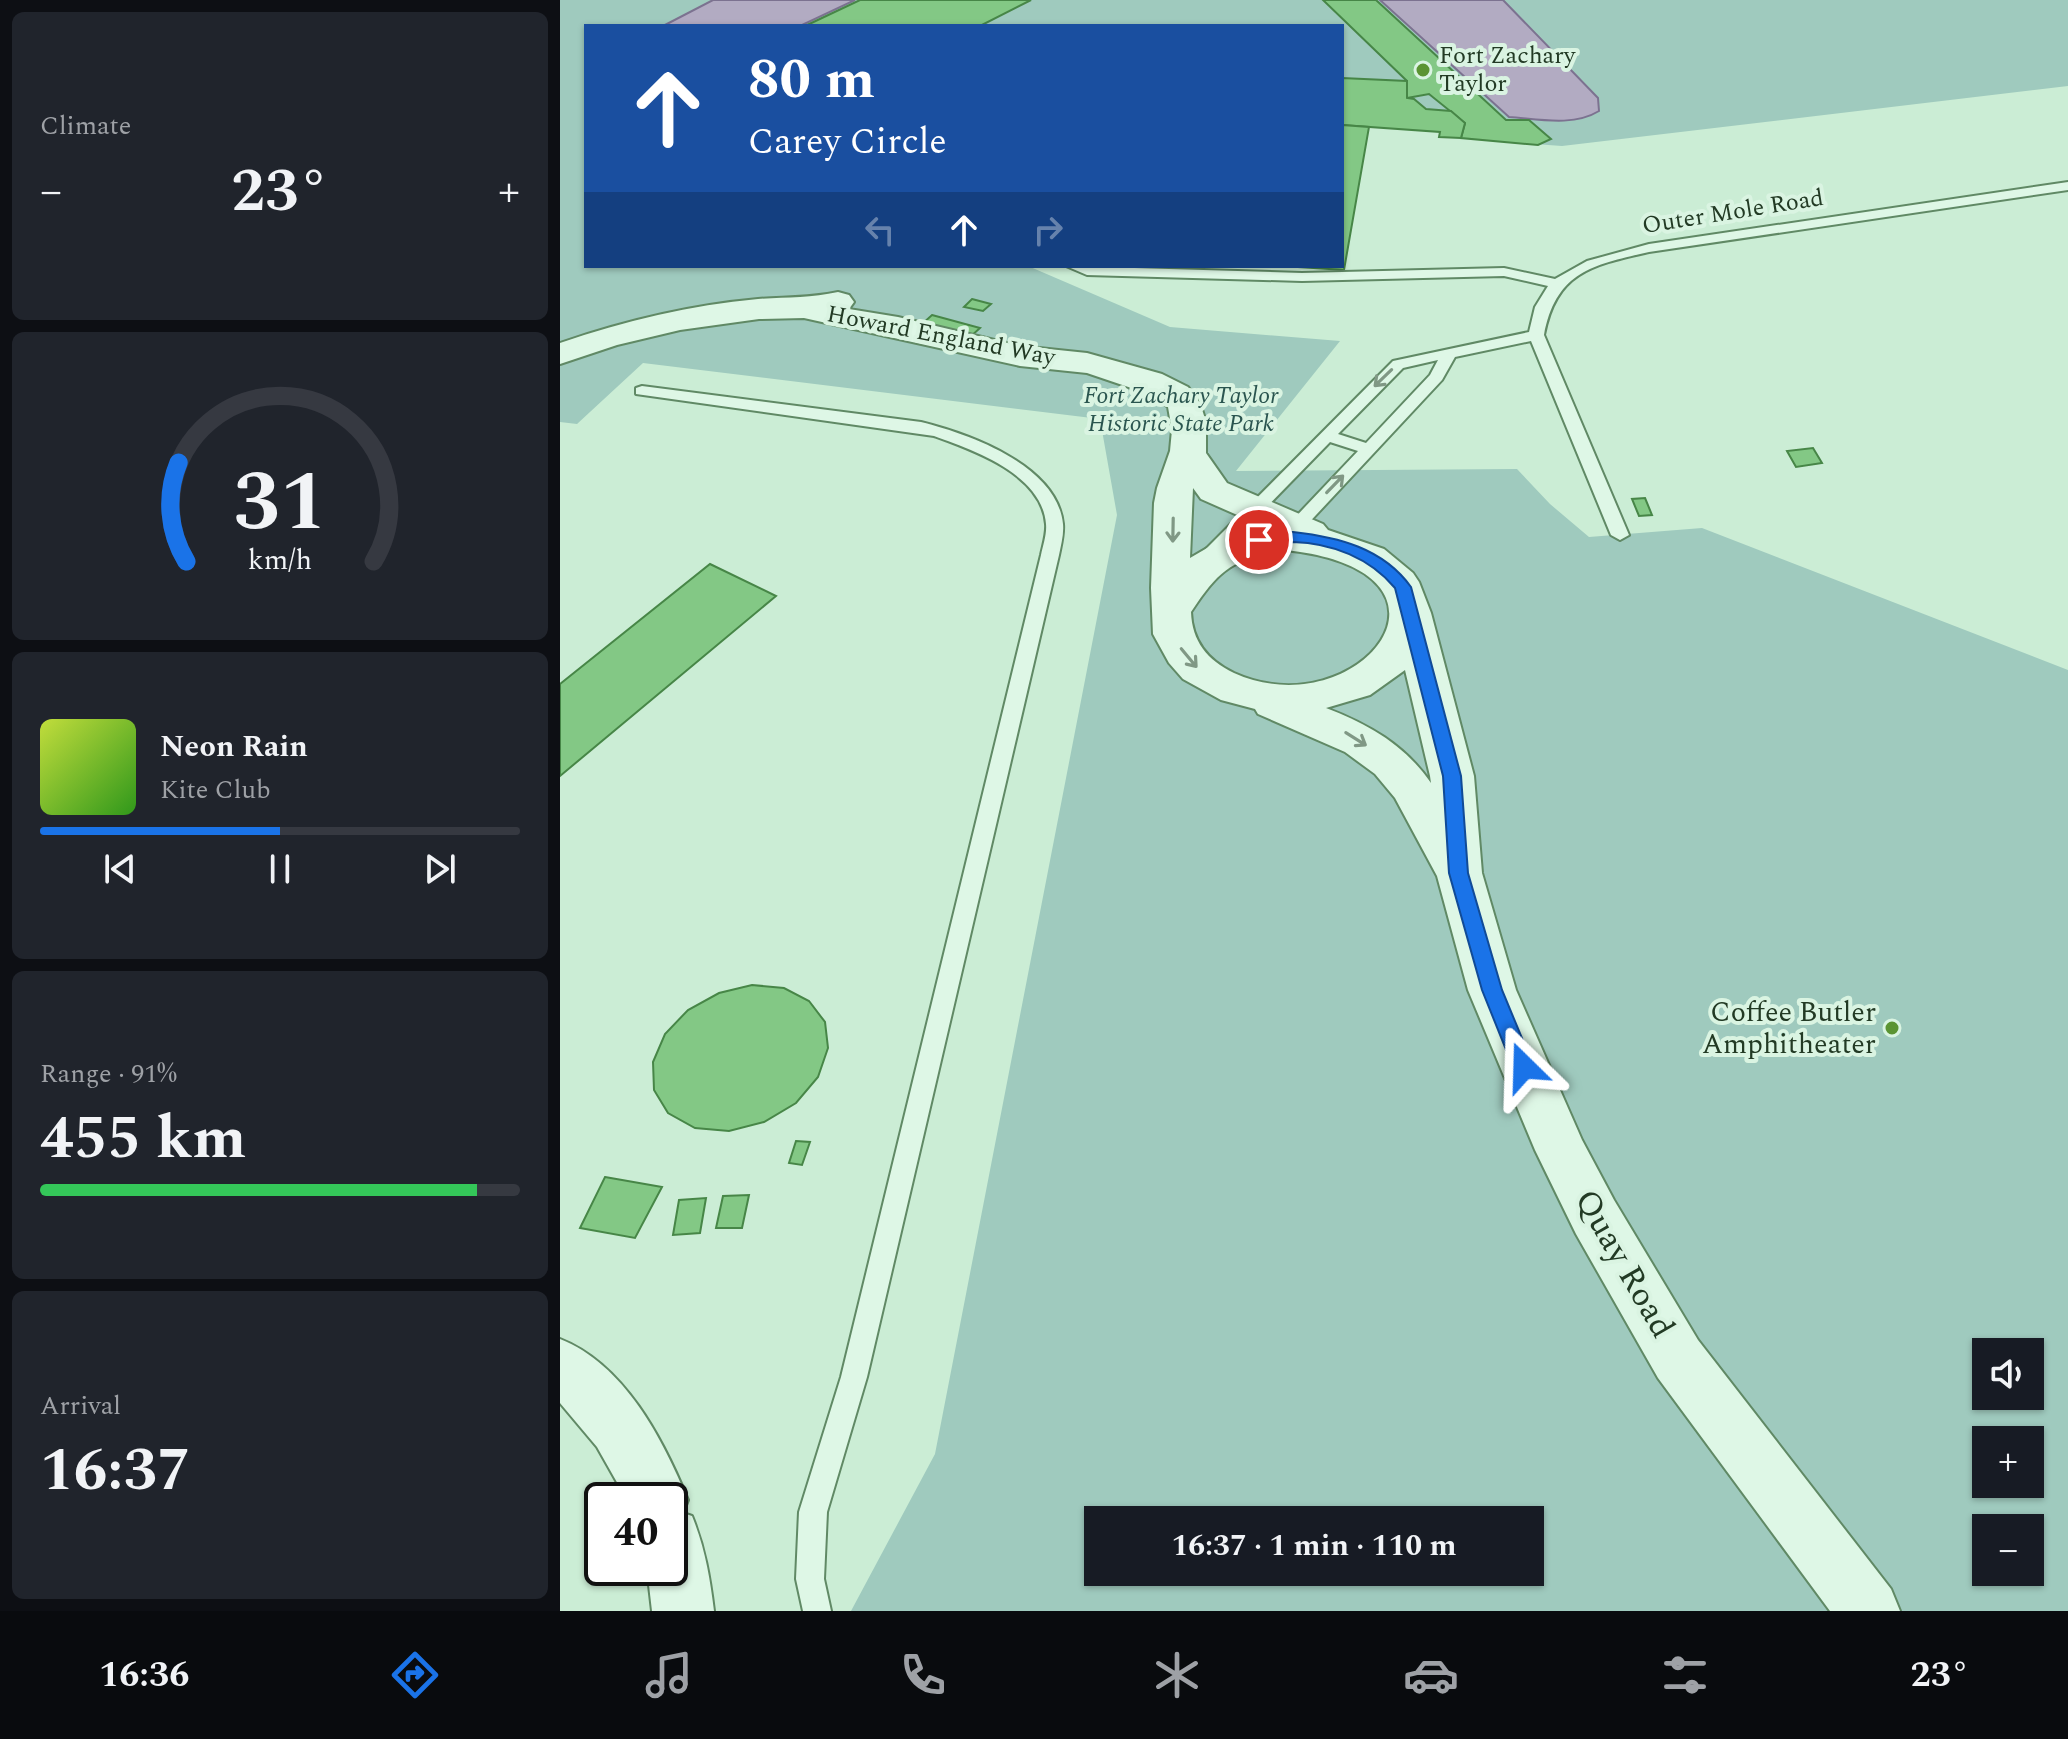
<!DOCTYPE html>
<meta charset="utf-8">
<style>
:root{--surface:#171b24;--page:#20242c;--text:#f1f3f6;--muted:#9ea1a6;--line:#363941;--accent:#1a73e8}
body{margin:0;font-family:Spectral,serif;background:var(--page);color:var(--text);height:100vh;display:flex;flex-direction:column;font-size:30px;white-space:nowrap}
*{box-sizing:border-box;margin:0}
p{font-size:26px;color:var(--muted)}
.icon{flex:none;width:44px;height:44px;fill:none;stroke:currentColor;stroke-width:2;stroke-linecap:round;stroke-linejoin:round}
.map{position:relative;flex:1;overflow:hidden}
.sheet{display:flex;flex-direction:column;gap:12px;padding:12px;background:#0d0f14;width:560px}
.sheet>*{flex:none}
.guide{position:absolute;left:24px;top:24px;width:760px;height:244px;border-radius:0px;box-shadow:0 2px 6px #0004;background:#1a4fa0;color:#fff;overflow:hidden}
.buttons{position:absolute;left:1412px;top:1338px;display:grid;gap:16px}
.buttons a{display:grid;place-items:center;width:72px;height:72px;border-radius:0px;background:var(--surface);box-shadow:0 2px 6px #0004;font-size:40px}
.speed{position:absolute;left:24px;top:1482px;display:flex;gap:16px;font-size:40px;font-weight:700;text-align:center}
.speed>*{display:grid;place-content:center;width:104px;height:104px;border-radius:50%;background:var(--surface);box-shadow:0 2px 6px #0004;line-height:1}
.speed .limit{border:4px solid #111;border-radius:12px;background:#fff;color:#111}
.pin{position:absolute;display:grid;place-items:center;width:68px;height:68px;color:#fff;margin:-34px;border:4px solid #fff;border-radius:50%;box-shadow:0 2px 8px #0007}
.me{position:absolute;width:88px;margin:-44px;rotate:338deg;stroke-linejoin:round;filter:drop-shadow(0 0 6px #0008)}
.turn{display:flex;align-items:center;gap:28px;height:168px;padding:0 32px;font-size:36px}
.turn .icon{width:104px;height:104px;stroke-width:2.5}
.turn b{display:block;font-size:56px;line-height:68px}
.lanes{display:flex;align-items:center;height:76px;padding:0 32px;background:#0003;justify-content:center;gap:40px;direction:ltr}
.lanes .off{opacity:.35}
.big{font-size:60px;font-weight:700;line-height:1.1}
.sheet .tile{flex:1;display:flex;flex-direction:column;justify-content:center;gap:12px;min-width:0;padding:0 28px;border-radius:12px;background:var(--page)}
.sheet .dial{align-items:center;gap:0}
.dial svg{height:208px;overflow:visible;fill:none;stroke:var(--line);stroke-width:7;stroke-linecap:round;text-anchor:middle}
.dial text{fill:var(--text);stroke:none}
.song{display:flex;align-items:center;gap:24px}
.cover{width:96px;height:96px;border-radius:12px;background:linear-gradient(135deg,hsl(70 70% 55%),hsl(110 70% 35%))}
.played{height:8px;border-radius:4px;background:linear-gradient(90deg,var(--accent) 50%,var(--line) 50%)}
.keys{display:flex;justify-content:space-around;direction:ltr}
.heat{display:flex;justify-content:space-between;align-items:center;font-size:44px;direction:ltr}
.charge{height:12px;border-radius:6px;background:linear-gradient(90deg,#34c759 91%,var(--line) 0)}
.trip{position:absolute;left:524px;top:1506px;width:460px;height:80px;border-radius:0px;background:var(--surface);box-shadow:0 2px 6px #0004;font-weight:700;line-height:80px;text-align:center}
.dock{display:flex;height:128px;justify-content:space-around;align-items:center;background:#090b0e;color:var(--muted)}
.dock .icon{width:56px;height:56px}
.dock .active{color:var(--accent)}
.dock b{font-size:36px;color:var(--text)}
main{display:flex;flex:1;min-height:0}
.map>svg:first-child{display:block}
</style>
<main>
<section class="sheet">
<div class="tile"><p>Climate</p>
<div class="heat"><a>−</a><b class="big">23°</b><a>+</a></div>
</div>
<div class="tile dial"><svg viewBox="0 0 100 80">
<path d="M14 69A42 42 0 1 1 86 69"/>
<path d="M14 69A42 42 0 0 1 11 31" stroke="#1a73e8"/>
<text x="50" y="56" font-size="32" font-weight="700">31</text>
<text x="50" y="72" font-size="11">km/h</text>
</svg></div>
<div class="tile">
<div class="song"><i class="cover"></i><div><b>Neon Rain</b><p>Kite Club</p></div></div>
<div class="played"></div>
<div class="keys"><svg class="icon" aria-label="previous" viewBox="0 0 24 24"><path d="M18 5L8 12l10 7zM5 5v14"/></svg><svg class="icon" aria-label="pause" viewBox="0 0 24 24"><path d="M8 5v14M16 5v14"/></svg><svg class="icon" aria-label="next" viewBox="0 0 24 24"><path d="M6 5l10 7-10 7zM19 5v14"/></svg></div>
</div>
<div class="tile"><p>Range · 91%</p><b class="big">455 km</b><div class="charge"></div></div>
<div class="tile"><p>Arrival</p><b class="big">16:37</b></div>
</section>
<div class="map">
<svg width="1508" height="1611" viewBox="0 0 1508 1611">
<rect width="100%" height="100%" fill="#cbedd5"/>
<path fill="#9fcabe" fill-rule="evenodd" d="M 0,0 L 1508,0 L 1508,86 L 1002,146 L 879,137 L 879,131 L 782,125 L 782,26 L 26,26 L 26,266 L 468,266 L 610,327 L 780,341 L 676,471 L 957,469 L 990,504 L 1029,537 L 1142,528 L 1508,670 L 1508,1611 L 291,1611 L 375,1454 L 557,515 L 540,419 L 83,363 L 17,424 L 0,422 ZM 1426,1352 L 1470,1352 L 1470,1396 L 1426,1396 ZM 1426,1440 L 1470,1440 L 1470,1484 L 1426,1484 ZM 538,1520 L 970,1520 L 970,1572 L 538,1572 ZM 1426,1528 L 1470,1528 L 1470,1572 L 1426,1572 Z"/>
<g fill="#b2abc2" stroke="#7c7290" stroke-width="2">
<path d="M 153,0 L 295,0 L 240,26 L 103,26 Z"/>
<path d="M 820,0 L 943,0 L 1038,98 L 1039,111 C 1013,127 978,119 949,117 Z"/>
</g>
<g fill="#83c885" stroke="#478647" stroke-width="2">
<path d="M 300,0 L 471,0 L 420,26 L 245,26 Z"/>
<path d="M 763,0 L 816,0 L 946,120 L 969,120 L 991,139 L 978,145 L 901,138 L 905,123 L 869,94 L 847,98 L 847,81 Z"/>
<path d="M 782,78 L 847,81 L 847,98 L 854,99 L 866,109 L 891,111 L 905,123 L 901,138 L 879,137 L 880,132 L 782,125 Z"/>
<path d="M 782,125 L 809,127 L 784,270 L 722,266 L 782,266 Z"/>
<path d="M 412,299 L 431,304 L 423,311 L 404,307 Z"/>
<path d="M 372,315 L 420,328 L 409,338 L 361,325 Z"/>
<path d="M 1253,448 L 1262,463 L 1236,467 L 1227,451 Z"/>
<path d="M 1085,498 L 1092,515 L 1079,516 L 1072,499 Z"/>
<path d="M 150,564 L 216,596 L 0,776 L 0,684 Z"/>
<path d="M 192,985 L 224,988 L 249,1001 L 265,1022 L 268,1048 L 258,1077 L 236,1103 L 204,1122 L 169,1131 L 135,1128 L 108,1113 L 94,1090 L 93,1062 L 105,1034 L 128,1010 L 159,993 Z"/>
<path d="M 236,1141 L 250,1142 L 242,1165 L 229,1163 Z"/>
<path d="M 45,1177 L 102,1187 L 75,1238 L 20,1228 Z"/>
<path d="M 189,1195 L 182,1228 L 156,1228 L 163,1196 Z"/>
<path d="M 146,1198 L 140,1233 L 113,1235 L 119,1200 Z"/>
</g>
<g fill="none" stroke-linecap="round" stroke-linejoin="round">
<defs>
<g id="service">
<path d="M 1508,182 L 1508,190 L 1089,252 C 1032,265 996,272 984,335 L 1069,535 L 1060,540 L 1051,535 L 971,341 L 895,357 L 882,380 L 742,530 L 730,530 L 727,526 L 798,451 L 770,442 L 656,559 L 644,559 L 641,555 L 644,551 L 833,361 L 969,332 L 975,307 L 988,286 L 944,276 L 742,281 L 527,275 L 506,266 L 742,273 L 944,268 L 995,279 L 1027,261 L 1089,244 ZM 878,360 L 870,375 L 806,443 L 778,434 L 843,368 Z"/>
<path d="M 82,386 L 361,422 C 409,434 497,465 503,524 C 504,534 501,545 499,555 L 307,1377 L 267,1512 L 264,1579 L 271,1611 L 243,1611 L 236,1579 L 239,1512 L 281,1377 L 481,555 C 483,545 487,534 486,524 C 482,474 413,450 374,436 L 76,394 L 76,388 Z"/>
</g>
<g id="tertiary">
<path d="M 278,292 L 289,295 L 294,302 L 289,309 L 338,317 L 460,346 L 527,353 L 602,374 L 628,387 L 640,403 L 646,422 L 646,453 L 667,483 L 763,524 L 768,530 L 824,549 L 853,573 L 859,582 L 871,613 L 914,776 L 922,873 L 956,990 L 1022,1140 L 1054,1200 L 1138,1340 L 1331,1589 L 1340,1611 L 1270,1611 L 1098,1378 L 1016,1234 L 975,1150 L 908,990 L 877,876 L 835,798 L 815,774 L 785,752 L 698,714 L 695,709 L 661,700 L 623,679 L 609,663 L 593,634 L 591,588 L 594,503 L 597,488 L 610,451 L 612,430 L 608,407 L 592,395 L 527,373 L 460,366 L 244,318 L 199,319 L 120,330 L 57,345 L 0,364 L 0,343 C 64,321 131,305 198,299 C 226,297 251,298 278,292 ZM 633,488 L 641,499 L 709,529 L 666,537 L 630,558 ZM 725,550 C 924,571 799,729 674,673 C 647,660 632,641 631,612 C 660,568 673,559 725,550 ZM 845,670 L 870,776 L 871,783 C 845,745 808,724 766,708 L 810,695 Z"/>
<path d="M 0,1339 C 64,1364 103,1439 128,1500 L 123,1513 L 132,1516 C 145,1548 150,1578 154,1611 L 92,1611 L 87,1568 L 110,1568 L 110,1500 L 67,1500 L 37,1447 L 0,1403 Z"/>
</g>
</defs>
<use href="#service" stroke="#608965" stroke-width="4"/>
<use href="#tertiary" stroke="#608965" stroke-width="4"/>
<use href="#service" fill="#def7e6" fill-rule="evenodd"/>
<use href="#tertiary" fill="#def7e6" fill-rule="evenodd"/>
</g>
<defs><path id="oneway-shaft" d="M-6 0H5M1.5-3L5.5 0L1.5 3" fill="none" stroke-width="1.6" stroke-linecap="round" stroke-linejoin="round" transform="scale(2)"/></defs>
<g stroke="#809885">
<use href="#oneway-shaft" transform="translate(823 378) rotate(136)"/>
<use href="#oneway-shaft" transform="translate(775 484) rotate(-46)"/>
<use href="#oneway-shaft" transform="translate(613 530) rotate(91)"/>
<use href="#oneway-shaft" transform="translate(629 658) rotate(50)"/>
<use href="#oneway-shaft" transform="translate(796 739) rotate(32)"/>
</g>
<path fill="#1a73e8" stroke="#114b97" stroke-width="2" d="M 733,532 C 778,537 823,548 851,587 L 901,776 L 908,873 L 942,990 L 974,1067 L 971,1074 L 964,1076 L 956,1074 L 953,1067 L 922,990 L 889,873 L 883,776 L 835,588 C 810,558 772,543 733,542 C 720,542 701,550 691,540 L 699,535 Z"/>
<g fill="#5b9433" stroke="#daf4e2" stroke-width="3">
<circle cx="863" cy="70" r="8"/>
<circle cx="1332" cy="1028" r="8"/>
</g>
<g text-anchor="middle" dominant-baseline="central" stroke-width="8" stroke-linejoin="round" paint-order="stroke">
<g font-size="24" fill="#223a24" stroke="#daf4e2" text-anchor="start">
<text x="879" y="56">Fort Zachary<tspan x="879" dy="28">Taylor</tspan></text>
</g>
<g font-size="24" fill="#223a24" stroke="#daf4e2">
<text transform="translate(1173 212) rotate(-9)">Outer Mole Road</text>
<text transform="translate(381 336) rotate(11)">Howard England Way</text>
</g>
<g font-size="24" font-style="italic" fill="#2a554f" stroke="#daf4e2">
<text x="621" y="396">Fort Zachary Taylor<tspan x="621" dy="28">Historic State Park</tspan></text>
</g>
<g font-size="28" fill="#223a24" stroke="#daf4e2" text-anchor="end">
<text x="1316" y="1012">Coffee Butler<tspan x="1316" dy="32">Amphitheater</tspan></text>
</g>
<g font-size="34" fill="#223a24" stroke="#daf4e2">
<text transform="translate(1064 1264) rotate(60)">Quay Road</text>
</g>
</g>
</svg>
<div class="buttons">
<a><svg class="icon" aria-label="sound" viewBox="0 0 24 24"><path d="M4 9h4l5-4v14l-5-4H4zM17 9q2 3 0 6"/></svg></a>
<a>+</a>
<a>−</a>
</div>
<div class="speed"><div class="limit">40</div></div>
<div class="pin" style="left:699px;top:540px;background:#d93025"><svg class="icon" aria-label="arrive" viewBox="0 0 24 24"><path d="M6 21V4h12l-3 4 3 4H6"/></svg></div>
<svg class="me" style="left:964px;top:1067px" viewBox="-20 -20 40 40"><path d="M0-17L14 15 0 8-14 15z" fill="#1a73e8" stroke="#fff" stroke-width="4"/></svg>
<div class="trip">16:37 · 1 min · 110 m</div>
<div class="guide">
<div class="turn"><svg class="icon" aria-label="ahead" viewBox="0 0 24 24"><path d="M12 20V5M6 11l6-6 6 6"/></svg><div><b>80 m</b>Carey Circle</div></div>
<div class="lanes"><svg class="icon off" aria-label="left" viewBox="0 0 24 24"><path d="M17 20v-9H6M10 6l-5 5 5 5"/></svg><svg class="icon" aria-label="ahead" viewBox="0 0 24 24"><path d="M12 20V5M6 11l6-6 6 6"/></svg><svg class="icon off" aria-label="right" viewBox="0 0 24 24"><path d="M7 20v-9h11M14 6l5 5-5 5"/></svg></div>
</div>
</div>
</main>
<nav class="dock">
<b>16:36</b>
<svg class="icon active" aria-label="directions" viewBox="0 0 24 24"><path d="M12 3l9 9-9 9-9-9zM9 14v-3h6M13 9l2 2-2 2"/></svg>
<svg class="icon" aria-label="music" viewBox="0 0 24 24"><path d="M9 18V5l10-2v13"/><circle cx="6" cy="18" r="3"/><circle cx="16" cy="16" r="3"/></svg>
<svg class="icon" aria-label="phone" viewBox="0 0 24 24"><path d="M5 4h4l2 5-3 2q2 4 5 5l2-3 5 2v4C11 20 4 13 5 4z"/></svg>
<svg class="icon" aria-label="climate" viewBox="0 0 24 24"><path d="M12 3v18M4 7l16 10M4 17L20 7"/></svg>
<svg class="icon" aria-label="car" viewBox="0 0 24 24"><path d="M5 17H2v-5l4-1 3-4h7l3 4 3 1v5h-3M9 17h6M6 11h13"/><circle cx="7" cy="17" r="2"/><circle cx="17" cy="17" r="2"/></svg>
<svg class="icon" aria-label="filters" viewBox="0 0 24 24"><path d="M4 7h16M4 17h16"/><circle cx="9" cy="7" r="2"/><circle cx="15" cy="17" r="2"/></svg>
<b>23°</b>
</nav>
